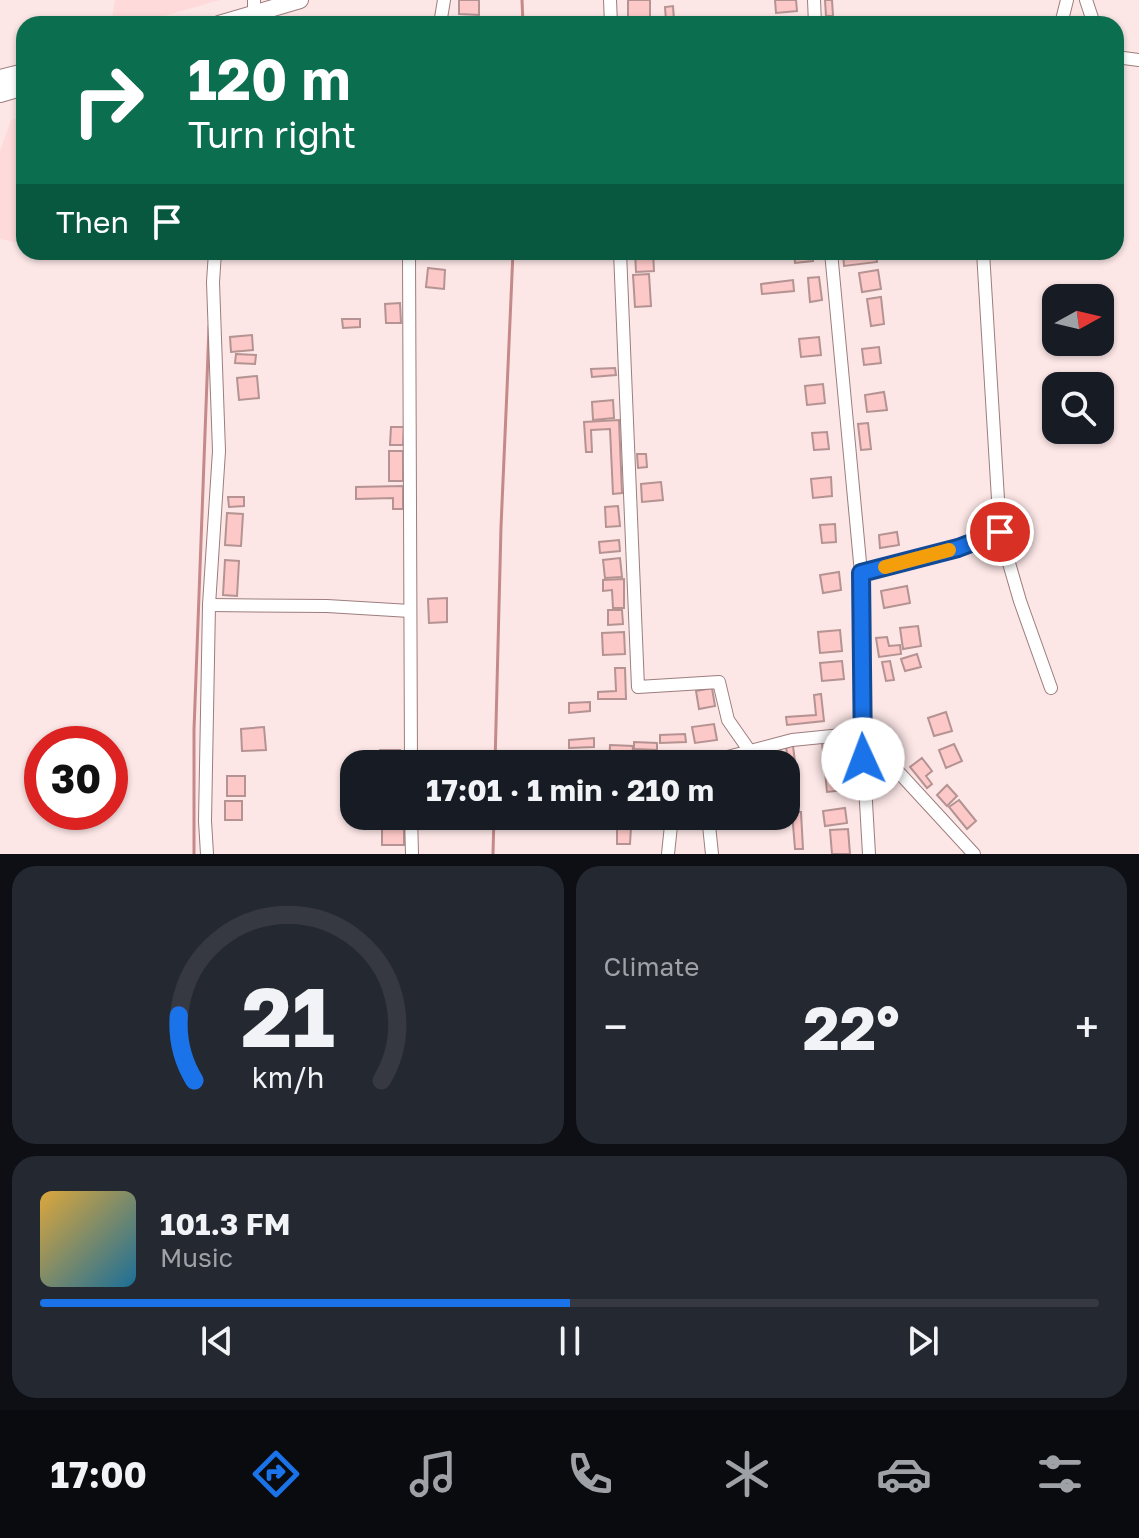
<!DOCTYPE html>
<meta charset="utf-8">
<style>
:root{--surface:#171b24;--page:#242831;--text:#f1f3f6;--muted:#9ea1a6;--line:#363941;--accent:#1a73e8}
body{margin:0;font-family:"Golos Text",sans-serif;background:var(--page);color:var(--text);height:100vh;display:flex;flex-direction:column;font-size:30px;white-space:nowrap}
*{box-sizing:border-box;margin:0}
p{font-size:26px;color:var(--muted)}
.icon{flex:none;width:44px;height:44px;fill:none;stroke:currentColor;stroke-width:2;stroke-linecap:round;stroke-linejoin:round}
.map{position:relative;height:854px;overflow:hidden}
.sheet{display:flex;flex-direction:column;gap:12px;padding:12px;background:#0d0f14;flex:1}
.sheet>*{flex:none}
.banner{position:absolute;left:16px;top:16px;width:1108px;height:244px;border-radius:24px;box-shadow:0 2px 6px #0004;background:#0b6e4f;color:#fff;overflow:hidden}
.needle{width:52px;rotate:82deg}
.tools{position:absolute;left:1042px;top:284px;display:grid;gap:16px}
.tools a{display:grid;place-items:center;width:72px;height:72px;border-radius:16px;background:var(--surface);box-shadow:0 2px 6px #0004;font-size:40px}
.speed{position:absolute;left:24px;top:726px;display:flex;gap:16px;font-size:40px;font-weight:700;text-align:center}
.speed>*{display:grid;place-content:center;width:104px;height:104px;border-radius:50%;background:var(--surface);box-shadow:0 2px 6px #0004;line-height:1}
.speed .limit{border:12px solid #d22;background:#fff;color:#111}
.pin{position:absolute;display:grid;place-items:center;width:68px;height:68px;color:#fff;margin:-34px;border:4px solid #fff;border-radius:50%;box-shadow:0 2px 8px #0007}
.me{position:absolute;width:88px;margin:-44px;rotate:358deg;stroke-linejoin:round;filter:drop-shadow(0 0 6px #0008)}
.turn{display:flex;align-items:center;gap:28px;height:168px;padding:0 40px;font-size:36px}
.turn .icon{width:104px;height:104px;stroke-width:2.5}
.turn b{display:block;font-size:56px;line-height:68px}
.then{display:flex;align-items:center;height:76px;padding:0 40px;background:#0003;gap:16px;font-size:30px}
.big{font-size:60px;font-weight:700;line-height:1.1}
.sheet .tile{flex:1;display:flex;flex-direction:column;justify-content:center;gap:12px;min-width:0;padding:0 28px;border-radius:24px;background:var(--page)}
.sheet .dial{align-items:center;gap:0}
.dial svg{height:208px;overflow:visible;fill:none;stroke:var(--line);stroke-width:7;stroke-linecap:round;text-anchor:middle}
.dial text{fill:var(--text);stroke:none}
.song{display:flex;align-items:center;gap:24px}
.cover{width:96px;height:96px;border-radius:12px;background:linear-gradient(135deg,hsl(40 70% 55%),hsl(200 70% 35%))}
.played{height:8px;border-radius:4px;background:linear-gradient(90deg,var(--accent) 50%,var(--line) 50%)}
.keys{display:flex;justify-content:space-around;direction:ltr}
.heat{display:flex;justify-content:space-between;align-items:center;font-size:44px;direction:ltr}
.sheet .tiles{flex:1;display:grid;gap:12px;grid-template-columns:1fr 1fr}
.tile:last-child{grid-column:span 2}
.trip{position:absolute;left:340px;top:750px;width:460px;height:80px;border-radius:24px;background:var(--surface);box-shadow:0 2px 6px #0004;font-weight:700;line-height:80px;text-align:center}
.tabs{display:flex;height:128px;justify-content:space-around;align-items:center;background:#090b0e;color:var(--muted)}
.tabs .icon{width:56px;height:56px}
.tabs .selected{color:var(--accent)}
.tabs b{font-size:36px;color:var(--text)}
.map>svg:first-child{display:block}
</style>
<div class="map">
<svg width="1139" height="854" viewBox="0 0 1139 854">
<rect width="100%" height="100%" fill="#fce6e6"/>
<g fill="#fedbda">
<path d="M 115,0 L 220,0 L 136,24 L 111,24 Z"/>
<path d="M 24,116 L 24,244 L 0,239 L 0,151 L 11,120 Z"/>
</g>
<g fill="none" stroke-linecap="round" stroke-linejoin="round">
<g stroke="#c58989" stroke-width="3">
<path d="M 522,0 L 523,24"/>
<path d="M 495,764 L 501,527 L 513,252"/>
<path d="M 194,854 L 194,730 L 209,326"/>
<path d="M 493,854 L 494,816"/>
</g>
</g>
<g fill="#fdc9c8" stroke="#b49392" stroke-width="2">
<path d="M 459,0 L 479,0 L 479,15 L 459,14 Z"/>
<rect x="628" y="0" width="22" height="17"/>
<path d="M 775,0 L 796,0 L 797,11 L 776,13 Z"/>
<path d="M 825,0 L 832,0 L 833,16 L 826,16 Z"/>
<path d="M 673,6 L 674,20 L 666,21 L 665,7 Z"/>
<path d="M 635,252 L 653,252 L 654,271 L 636,272 Z"/>
<path d="M 794,252 L 813,252 L 813,261 L 795,263 Z"/>
<path d="M 875,252 L 877,262 L 844,266 L 843,253 Z"/>
<path d="M 428,268 L 445,270 L 444,289 L 426,287 Z"/>
<path d="M 878,270 L 881,289 L 862,292 L 859,273 Z"/>
<path d="M 649,274 L 651,306 L 635,307 L 633,275 Z"/>
<path d="M 819,277 L 822,300 L 810,302 L 808,278 Z"/>
<path d="M 793,280 L 794,291 L 762,294 L 761,284 Z"/>
<path d="M 881,297 L 884,324 L 871,326 L 867,299 Z"/>
<path d="M 400,303 L 401,323 L 386,323 L 385,304 Z"/>
<path d="M 342,319 L 360,319 L 360,327 L 343,328 Z"/>
<path d="M 252,335 L 253,350 L 231,352 L 230,337 Z"/>
<path d="M 819,337 L 821,355 L 801,357 L 799,339 Z"/>
<path d="M 879,347 L 881,363 L 864,365 L 862,349 Z"/>
<path d="M 236,354 L 256,355 L 255,364 L 235,363 Z"/>
<path d="M 615,368 L 616,375 L 592,377 L 591,369 Z"/>
<path d="M 257,376 L 259,398 L 239,400 L 237,378 Z"/>
<path d="M 823,384 L 825,403 L 807,405 L 805,386 Z"/>
<path d="M 884,392 L 887,410 L 867,412 L 865,395 Z"/>
<path d="M 613,400 L 614,418 L 593,420 L 592,402 Z"/>
<path d="M 619,420 L 622,493 L 613,494 L 610,429 L 591,430 L 592,452 L 586,452 L 584,422 Z"/>
<path d="M 868,423 L 871,449 L 861,450 L 858,424 Z"/>
<path d="M 391,427 L 404,427 L 403,445 L 390,445 Z"/>
<path d="M 827,432 L 829,449 L 814,450 L 812,433 Z"/>
<rect x="389" y="451" width="14" height="30"/>
<path d="M 637,454 L 646,454 L 647,467 L 638,468 Z"/>
<path d="M 831,477 L 832,496 L 813,498 L 811,479 Z"/>
<path d="M 661,482 L 663,500 L 642,502 L 641,484 Z"/>
<path d="M 403,486 L 403,509 L 393,509 L 393,498 L 356,499 L 356,487 Z"/>
<path d="M 228,497 L 244,497 L 244,506 L 229,507 Z"/>
<path d="M 618,506 L 620,526 L 606,527 L 605,507 Z"/>
<path d="M 227,513 L 243,514 L 241,546 L 225,545 Z"/>
<path d="M 835,524 L 836,542 L 822,543 L 820,525 Z"/>
<path d="M 897,532 L 899,545 L 880,548 L 879,535 Z"/>
<path d="M 619,540 L 620,551 L 600,553 L 599,542 Z"/>
<path d="M 620,558 L 622,577 L 605,578 L 603,560 Z"/>
<path d="M 225,560 L 239,561 L 237,596 L 223,595 Z"/>
<path d="M 839,572 L 841,590 L 823,593 L 820,575 Z"/>
<path d="M 624,579 L 624,608 L 613,608 L 612,590 L 603,591 L 603,580 Z"/>
<path d="M 907,586 L 910,603 L 884,608 L 881,591 Z"/>
<path d="M 447,598 L 447,622 L 429,623 L 428,599 Z"/>
<path d="M 608,610 L 622,610 L 623,624 L 608,625 Z"/>
<path d="M 918,626 L 921,646 L 903,649 L 900,628 Z"/>
<path d="M 840,630 L 842,651 L 820,653 L 818,632 Z"/>
<path d="M 624,632 L 625,654 L 603,655 L 602,633 Z"/>
<path d="M 887,637 L 889,646 L 900,645 L 901,654 L 879,657 L 876,638 Z"/>
<path d="M 917,654 L 921,667 L 905,671 L 901,659 Z"/>
<path d="M 842,661 L 844,679 L 822,681 L 820,663 Z"/>
<path d="M 890,661 L 894,680 L 886,681 L 882,662 Z"/>
<path d="M 615,668 L 625,668 L 626,699 L 598,699 L 598,692 L 616,691 Z"/>
<path d="M 712,688 L 715,706 L 699,709 L 696,691 Z"/>
<path d="M 821,694 L 824,721 L 787,725 L 786,717 L 816,715 L 814,695 Z"/>
<path d="M 590,702 L 590,711 L 569,713 L 569,703 Z"/>
<path d="M 946,712 L 952,731 L 934,736 L 928,718 Z"/>
<path d="M 714,724 L 717,740 L 695,743 L 692,727 Z"/>
<path d="M 264,727 L 266,750 L 242,751 L 241,729 Z"/>
<path d="M 685,734 L 686,742 L 660,743 L 660,735 Z"/>
<path d="M 594,738 L 594,747 L 569,748 L 569,740 Z"/>
<path d="M 840,741 L 844,790 L 827,792 L 822,742 Z"/>
<path d="M 634,742 L 657,743 L 657,750 L 634,749 Z"/>
<path d="M 954,744 L 962,761 L 946,768 L 939,750 Z"/>
<path d="M 610,745 L 633,746 L 632,764 L 609,764 Z"/>
<path d="M 786,746 L 793,746 L 798,786 L 791,787 Z"/>
<rect x="380" y="750" width="20" height="9"/>
<path d="M 922,758 L 932,771 L 926,776 L 932,784 L 927,788 L 910,767 Z"/>
<rect x="227" y="776" width="18" height="20"/>
<path d="M 947,785 L 957,796 L 947,806 L 937,795 Z"/>
<path d="M 786,790 L 791,790 L 793,809 L 787,810 Z"/>
<path d="M 959,800 L 976,821 L 967,829 L 949,807 Z"/>
<rect x="225" y="801" width="17" height="19"/>
<path d="M 845,808 L 847,823 L 825,826 L 823,811 Z"/>
<path d="M 792,812 L 801,812 L 803,849 L 795,849 Z"/>
<rect x="382" y="816" width="22" height="29"/>
<path d="M 633,816 L 649,816 L 649,823 L 632,823 Z"/>
<path d="M 617,827 L 631,827 L 630,844 L 617,844 Z"/>
<path d="M 848,829 L 850,854 L 832,854 L 830,830 Z"/>
</g>
<g fill="none" stroke-linecap="round" stroke-linejoin="round">
<defs>
<g id="street">
<path d="M 610,0 L 611,24"/>
<path d="M 814,0 L 815,24"/>
<path d="M 1086,0 L 1094,24"/>
<path d="M 254,24 L 254,0"/>
<path d="M 440,24 L 444,0"/>
<path d="M 1061,24 L 1067,0"/>
<path d="M 1116,57 L 1139,60"/>
<path d="M 409,252 L 411,764"/>
<path d="M 620,252 L 638,687 L 719,682 L 728,720 L 749,750"/>
<path d="M 831,252 L 861,573 L 862,733 L 869,854"/>
<path d="M 983,252 L 1000,532 L 1020,601 L 1051,688"/>
<path d="M 861,573 L 958,548 L 1000,532"/>
<path d="M 209,605 L 327,606 L 410,611"/>
<path d="M 863,717 L 892,765 L 974,854"/>
<path d="M 701,764 L 792,740 L 862,733"/>
<path d="M 411,816 L 412,854"/>
<path d="M 708,816 L 712,854"/>
<path d="M 207,854 L 205,821 L 209,605 L 219,451 L 213,282 L 215,252"/>
<path d="M 668,854 L 672,816"/>
</g>
<g id="secondary">
<path d="M 219,24 L 300,0"/>
<path d="M 0,78 L 24,72"/>
<path d="M 0,94 L 24,87"/>
</g>
</defs>
<use href="#street" stroke="#9d7d7d" stroke-width="14"/>
<use href="#secondary" stroke="#9d7d7d" stroke-width="18"/>
<use href="#street" stroke="#fff" stroke-width="12"/>
<use href="#secondary" stroke="#fff" stroke-width="16"/>
</g>
<g fill="none" stroke-linecap="round" stroke-linejoin="round">
<defs>
<path id="route" d="M 863,759 L 861,573 L 958,548 L 1000,532"/>
</defs>
<use href="#route" stroke="#114b97" stroke-width="20"/>
<use href="#route" stroke="#1a73e8" stroke-width="14"/>
<path stroke="#f59e0b" stroke-width="14" d="M 885,567 L 949,550"/>
</g>
</svg>
<div class="tools">
<a><svg class="needle" viewBox="-14 -14 28 28"><path d="M0-13l5 13h-10z" fill="#e53935"/><path d="M0 13l5-13h-10z" fill="#9ea1a6"/></svg></a>
<a><svg class="icon" aria-label="search" viewBox="0 0 24 24"><circle cx="10" cy="10" r="6"/><path d="M15 15l6 6"/></svg></a>
</div>
<div class="speed"><div class="limit">30</div></div>
<div class="pin" style="left:1000px;top:532px;background:#d93025"><svg class="icon" aria-label="arrive" viewBox="0 0 24 24"><path d="M6 21V4h12l-3 4 3 4H6"/></svg></div>
<svg class="me" style="left:863px;top:759px" viewBox="-20 -20 40 40"><circle r="19" fill="#fff"/><path d="M0-13L10 11 0 6-10 11z" fill="#1a73e8"/></svg>
<div class="trip">17:01 · 1 min · 210 m</div>
<div class="banner">
<div class="turn"><svg class="icon" aria-label="right" viewBox="0 0 24 24"><path d="M7 20v-9h11M14 6l5 5-5 5"/></svg><div><b>120 m</b>Turn right</div></div>
<div class="then">Then<svg class="icon" aria-label="arrive" viewBox="0 0 24 24"><path d="M6 21V4h12l-3 4 3 4H6"/></svg></div>
</div>
</div>
<section class="sheet">
<div class="tiles">
<div class="tile dial"><svg viewBox="0 0 100 80">
<path d="M14 69A42 42 0 1 1 86 69"/>
<path d="M14 69A42 42 0 0 1 8 44" stroke="#1a73e8"/>
<text x="50" y="56" font-size="32" font-weight="700">21</text>
<text x="50" y="72" font-size="11">km/h</text>
</svg></div>
<div class="tile"><p>Climate</p>
<div class="heat"><a>−</a><b class="big">22°</b><a>+</a></div>
</div>
<div class="tile">
<div class="song"><i class="cover"></i><div><b>101.3 FM</b><p>Music</p></div></div>
<div class="played"></div>
<div class="keys"><svg class="icon" aria-label="previous" viewBox="0 0 24 24"><path d="M18 5L8 12l10 7zM5 5v14"/></svg><svg class="icon" aria-label="pause" viewBox="0 0 24 24"><path d="M8 5v14M16 5v14"/></svg><svg class="icon" aria-label="next" viewBox="0 0 24 24"><path d="M6 5l10 7-10 7zM19 5v14"/></svg></div>
</div>
</div>
</section>
<nav class="tabs">
<b>17:00</b>
<svg class="icon selected" aria-label="directions" viewBox="0 0 24 24"><path d="M12 3l9 9-9 9-9-9zM9 14v-3h6M13 9l2 2-2 2"/></svg>
<svg class="icon" aria-label="music" viewBox="0 0 24 24"><path d="M9 18V5l10-2v13"/><circle cx="6" cy="18" r="3"/><circle cx="16" cy="16" r="3"/></svg>
<svg class="icon" aria-label="phone" viewBox="0 0 24 24"><path d="M5 4h4l2 5-3 2q2 4 5 5l2-3 5 2v4C11 20 4 13 5 4z"/></svg>
<svg class="icon" aria-label="climate" viewBox="0 0 24 24"><path d="M12 3v18M4 7l16 10M4 17L20 7"/></svg>
<svg class="icon" aria-label="car" viewBox="0 0 24 24"><path d="M5 17H2v-5l4-1 3-4h7l3 4 3 1v5h-3M9 17h6M6 11h13"/><circle cx="7" cy="17" r="2"/><circle cx="17" cy="17" r="2"/></svg>
<svg class="icon" aria-label="filters" viewBox="0 0 24 24"><path d="M4 7h16M4 17h16"/><circle cx="9" cy="7" r="2"/><circle cx="15" cy="17" r="2"/></svg>
</nav>
